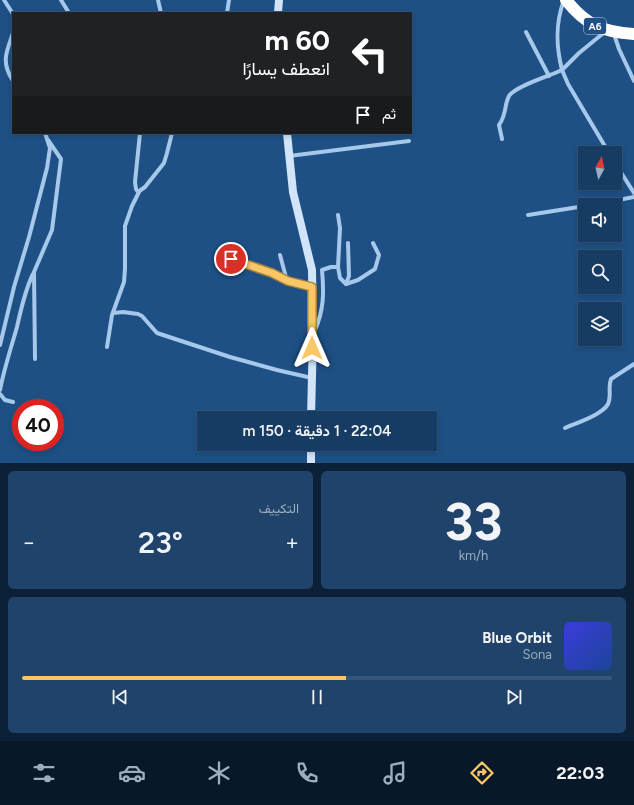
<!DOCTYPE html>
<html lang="ar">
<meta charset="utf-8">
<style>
:root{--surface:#163c64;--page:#1f436a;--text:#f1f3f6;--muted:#9eadbf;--line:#355678;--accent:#f9c766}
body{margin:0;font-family:Figtree,Vazirmatn,sans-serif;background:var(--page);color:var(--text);direction:rtl;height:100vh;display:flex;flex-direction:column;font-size:15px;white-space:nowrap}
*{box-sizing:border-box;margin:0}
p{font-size:13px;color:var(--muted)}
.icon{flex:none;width:22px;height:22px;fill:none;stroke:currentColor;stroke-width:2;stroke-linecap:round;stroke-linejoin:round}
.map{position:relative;height:463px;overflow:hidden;direction:ltr}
.panel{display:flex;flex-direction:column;gap:8px;padding:8px;background:#0c2137;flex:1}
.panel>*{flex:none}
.hud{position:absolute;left:12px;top:12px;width:400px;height:122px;border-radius:0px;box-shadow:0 2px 6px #0003,0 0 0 1px var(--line);direction:rtl;background:#202124;color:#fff;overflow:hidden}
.needle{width:26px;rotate:8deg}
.fabs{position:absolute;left:578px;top:146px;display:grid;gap:8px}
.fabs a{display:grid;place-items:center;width:44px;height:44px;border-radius:0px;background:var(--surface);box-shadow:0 2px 6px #0003,0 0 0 1px var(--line);font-size:20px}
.speed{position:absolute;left:12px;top:399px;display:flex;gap:8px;font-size:20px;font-weight:700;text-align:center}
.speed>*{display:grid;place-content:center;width:52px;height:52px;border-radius:50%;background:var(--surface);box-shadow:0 2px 6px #0003,0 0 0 1px var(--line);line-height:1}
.speed .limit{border:6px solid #d22;background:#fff;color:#111}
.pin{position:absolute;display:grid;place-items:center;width:34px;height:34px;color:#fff;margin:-17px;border:2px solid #fff;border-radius:50%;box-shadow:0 1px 4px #0007}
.me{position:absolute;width:44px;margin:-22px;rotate:0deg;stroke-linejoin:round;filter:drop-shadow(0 0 3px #0008)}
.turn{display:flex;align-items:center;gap:14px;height:84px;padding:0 16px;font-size:18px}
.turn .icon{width:52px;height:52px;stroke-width:2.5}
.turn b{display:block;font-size:28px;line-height:34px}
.then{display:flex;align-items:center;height:38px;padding:0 16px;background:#0003;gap:8px;font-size:15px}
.big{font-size:30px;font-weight:600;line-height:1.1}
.panel .tile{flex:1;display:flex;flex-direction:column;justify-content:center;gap:6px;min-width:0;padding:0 14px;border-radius:6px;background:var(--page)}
.panel .dial{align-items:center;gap:0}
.dial b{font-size:52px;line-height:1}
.song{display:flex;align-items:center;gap:12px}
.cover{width:48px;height:48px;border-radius:6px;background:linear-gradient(135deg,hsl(240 70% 55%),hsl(220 70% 35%))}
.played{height:4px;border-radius:2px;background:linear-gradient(90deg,var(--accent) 55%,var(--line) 55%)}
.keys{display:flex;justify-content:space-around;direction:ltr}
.heat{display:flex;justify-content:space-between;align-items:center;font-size:22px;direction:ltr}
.panel .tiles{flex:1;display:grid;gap:8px;grid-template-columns:1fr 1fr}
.tile:last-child{grid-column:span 2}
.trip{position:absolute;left:197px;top:411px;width:240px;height:40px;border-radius:0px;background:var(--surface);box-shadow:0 2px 6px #0003,0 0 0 1px var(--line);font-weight:600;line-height:40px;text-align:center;direction:rtl}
.tab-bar{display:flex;height:64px;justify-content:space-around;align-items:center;background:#091828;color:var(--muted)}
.tab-bar .icon{width:28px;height:28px}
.tab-bar .on{color:var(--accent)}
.tab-bar b{font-size:18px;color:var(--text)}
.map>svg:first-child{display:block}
</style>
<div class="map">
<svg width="634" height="463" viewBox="0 0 634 463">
<rect width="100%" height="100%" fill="#1e5085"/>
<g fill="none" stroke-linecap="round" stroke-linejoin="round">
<g stroke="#a6c8ea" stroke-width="4">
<path d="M 4,0 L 13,14"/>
<path d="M 61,0 L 69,13"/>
<path d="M 158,0 L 161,13"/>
<path d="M 227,13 L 229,0"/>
<path d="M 606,31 L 579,53 L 562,70 L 568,84 L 609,153"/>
<path d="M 526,32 L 549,76"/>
<path d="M 13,33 C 6,53 1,62 13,81"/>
<path d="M 614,34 L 619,49 L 634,81"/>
<path d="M 140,133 L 135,182 L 136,189 L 138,192 L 145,187 L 164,163 L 167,153 L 172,133"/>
<path d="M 502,139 L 499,125 C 507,114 504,105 509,96 C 515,86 550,76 562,70 C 556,46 555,24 564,0"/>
<path d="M 289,156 L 409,141"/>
<path d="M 615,163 L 634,193"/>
<path d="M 593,205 L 634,197"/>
<path d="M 528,215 L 585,206"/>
<path d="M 280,255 L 287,281 L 312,286"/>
<path d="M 219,256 C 242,261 266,270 287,281"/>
<path d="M 338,267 L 340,278 L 346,284 L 349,276 L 348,243"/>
<path d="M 346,284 L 358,280 L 375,269 L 379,255 L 373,243"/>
<path d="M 113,313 L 123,312 L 138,314 L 142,316 L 157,333 L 230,357 L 277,370 L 312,378"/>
<path d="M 315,330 C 324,310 324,292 322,270 L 331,267 L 338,267 L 340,228 L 338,215"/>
<path d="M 0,345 L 14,287 L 29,237 L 47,168 L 50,148 L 45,133"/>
<path d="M 107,347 L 112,315 L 124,282 L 125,269 L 125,226 L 132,206 L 139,192"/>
<path d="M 35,359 L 34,272 L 52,230 L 61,159 L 48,140"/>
<path d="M 0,390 C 4,369 11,348 17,327 C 21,309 25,290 33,274"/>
<path d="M 0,394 L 5,400 L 13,402"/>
<path d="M 565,428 C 576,423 608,413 609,401 C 611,393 608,387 611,379 L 634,364"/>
</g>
<g stroke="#d2e4f8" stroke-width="8">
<path d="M 278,13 L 279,0"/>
<path d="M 287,133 L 293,192 L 312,270 L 313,334 L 311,418"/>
<path d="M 311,444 L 311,463"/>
</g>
<path stroke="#fff" stroke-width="12" d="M 566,0 C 586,25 602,32 634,34"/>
</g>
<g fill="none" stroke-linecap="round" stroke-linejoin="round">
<defs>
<path id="route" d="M 231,259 L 272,273 L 288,281 L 312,287 L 312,348"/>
</defs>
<use href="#route" stroke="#a28142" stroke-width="10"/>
<use href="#route" stroke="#f9c766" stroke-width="7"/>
</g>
<g text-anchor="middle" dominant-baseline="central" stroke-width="4" stroke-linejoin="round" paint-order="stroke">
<rect fill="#1e5085" stroke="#bccada" stroke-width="1" x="584" y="18" width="22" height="16" rx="3"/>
<g font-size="10" font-weight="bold" fill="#fff">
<text x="595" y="26">A6</text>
</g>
</g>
</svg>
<div class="fabs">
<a><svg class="needle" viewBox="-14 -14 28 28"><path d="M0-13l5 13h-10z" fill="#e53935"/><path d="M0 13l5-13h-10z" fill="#9eadbf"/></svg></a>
<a><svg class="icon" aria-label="sound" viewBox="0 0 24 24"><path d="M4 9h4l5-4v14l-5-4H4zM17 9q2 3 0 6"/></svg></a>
<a><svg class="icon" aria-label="search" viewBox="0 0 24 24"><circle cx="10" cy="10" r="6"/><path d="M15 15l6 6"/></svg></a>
<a><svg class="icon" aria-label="layers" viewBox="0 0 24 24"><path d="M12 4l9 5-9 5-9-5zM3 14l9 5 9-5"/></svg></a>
</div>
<div class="speed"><div class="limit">40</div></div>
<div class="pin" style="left:231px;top:259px;background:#d93025"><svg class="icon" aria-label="arrive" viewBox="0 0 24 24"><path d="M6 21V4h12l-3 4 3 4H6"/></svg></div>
<svg class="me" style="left:312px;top:348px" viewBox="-20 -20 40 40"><path d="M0-17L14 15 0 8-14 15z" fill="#f9c766" stroke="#fff" stroke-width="4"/></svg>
<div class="trip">22:04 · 1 دقيقة · 150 m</div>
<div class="hud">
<div class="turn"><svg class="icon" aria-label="left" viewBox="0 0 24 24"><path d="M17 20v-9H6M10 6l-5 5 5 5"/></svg><div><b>60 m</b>انعطف يسارًا</div></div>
<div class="then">ثم<svg class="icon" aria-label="arrive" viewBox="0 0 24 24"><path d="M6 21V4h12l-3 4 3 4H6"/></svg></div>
</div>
</div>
<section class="panel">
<div class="tiles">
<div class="tile dial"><b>33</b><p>km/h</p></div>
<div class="tile"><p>التكييف</p>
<div class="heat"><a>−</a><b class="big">23°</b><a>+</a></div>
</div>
<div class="tile">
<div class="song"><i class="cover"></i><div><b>Blue Orbit</b><p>Sona</p></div></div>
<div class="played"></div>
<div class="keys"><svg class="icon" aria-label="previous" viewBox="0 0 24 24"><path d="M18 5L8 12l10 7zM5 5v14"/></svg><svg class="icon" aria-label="pause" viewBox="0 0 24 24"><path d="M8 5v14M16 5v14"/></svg><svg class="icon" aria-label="next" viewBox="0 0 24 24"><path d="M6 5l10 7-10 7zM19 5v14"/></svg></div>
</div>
</div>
</section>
<nav class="tab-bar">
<b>22:03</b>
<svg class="icon on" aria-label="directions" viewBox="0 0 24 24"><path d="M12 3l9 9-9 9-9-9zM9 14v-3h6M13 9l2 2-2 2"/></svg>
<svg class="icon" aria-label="music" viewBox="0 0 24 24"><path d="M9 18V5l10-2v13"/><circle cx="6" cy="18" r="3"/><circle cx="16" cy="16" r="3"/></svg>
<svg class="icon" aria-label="phone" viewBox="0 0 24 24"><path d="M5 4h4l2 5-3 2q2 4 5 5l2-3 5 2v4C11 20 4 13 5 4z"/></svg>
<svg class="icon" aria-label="climate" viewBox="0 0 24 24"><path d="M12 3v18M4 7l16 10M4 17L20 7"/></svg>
<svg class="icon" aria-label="car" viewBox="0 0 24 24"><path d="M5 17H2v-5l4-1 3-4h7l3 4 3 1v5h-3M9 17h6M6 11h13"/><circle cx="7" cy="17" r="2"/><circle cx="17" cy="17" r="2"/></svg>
<svg class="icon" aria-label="filters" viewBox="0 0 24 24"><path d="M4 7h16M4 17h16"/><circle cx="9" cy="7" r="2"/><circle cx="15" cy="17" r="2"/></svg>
</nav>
